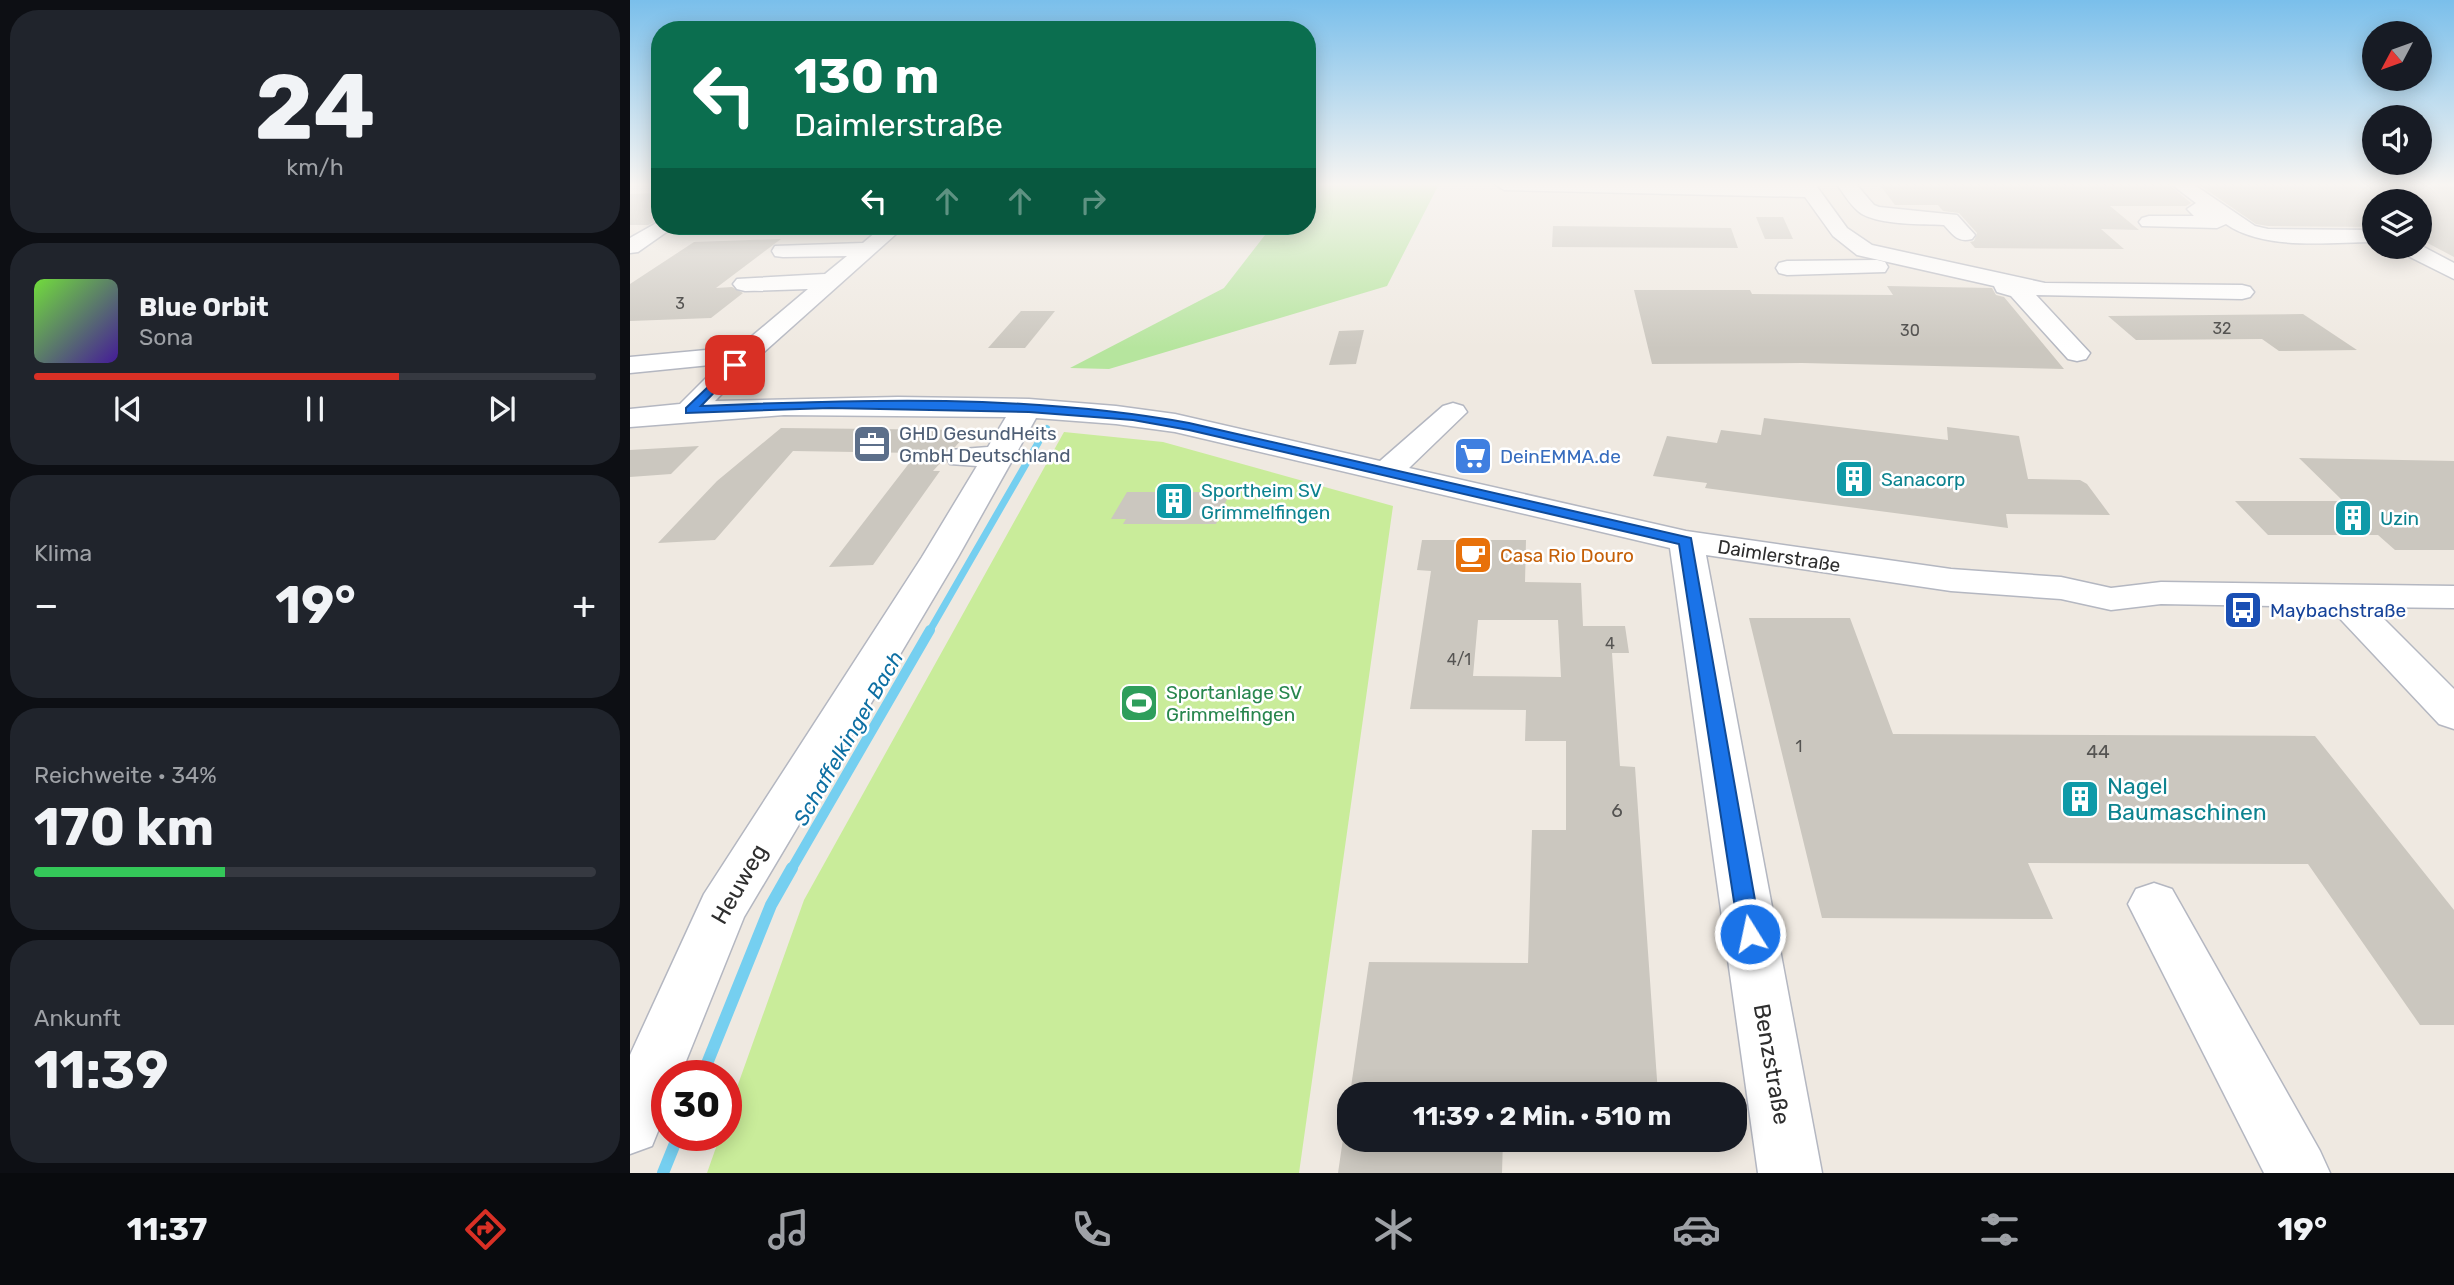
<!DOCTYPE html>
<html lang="de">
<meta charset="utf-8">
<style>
:root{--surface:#171b24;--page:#20242c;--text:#f1f3f6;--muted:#9ea1a6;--line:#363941;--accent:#d93025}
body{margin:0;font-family:Rubik,sans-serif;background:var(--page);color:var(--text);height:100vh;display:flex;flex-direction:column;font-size:26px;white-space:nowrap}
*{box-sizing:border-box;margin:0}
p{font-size:23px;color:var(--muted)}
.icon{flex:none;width:38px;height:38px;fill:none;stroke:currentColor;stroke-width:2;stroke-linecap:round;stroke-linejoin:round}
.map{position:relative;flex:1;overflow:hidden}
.drawer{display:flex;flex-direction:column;gap:10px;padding:10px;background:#0d0f14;width:630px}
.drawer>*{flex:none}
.top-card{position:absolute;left:21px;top:21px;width:665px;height:214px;border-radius:28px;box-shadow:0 4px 18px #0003;background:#0b6e4f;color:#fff;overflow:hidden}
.needle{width:46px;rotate:229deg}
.buttons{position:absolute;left:1732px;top:21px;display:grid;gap:14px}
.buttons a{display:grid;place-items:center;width:70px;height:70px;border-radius:50%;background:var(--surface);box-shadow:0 4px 18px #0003;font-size:35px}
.speed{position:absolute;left:21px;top:1060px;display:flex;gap:14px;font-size:35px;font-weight:700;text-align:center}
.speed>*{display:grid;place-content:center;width:91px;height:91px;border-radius:50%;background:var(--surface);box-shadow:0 4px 18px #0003;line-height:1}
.speed .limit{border:10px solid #d22;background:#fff;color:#111}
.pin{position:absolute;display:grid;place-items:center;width:60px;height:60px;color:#fff;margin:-30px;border-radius:14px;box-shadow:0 4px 10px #0006}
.me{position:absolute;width:77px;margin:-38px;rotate:350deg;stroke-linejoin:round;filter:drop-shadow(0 0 5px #0008)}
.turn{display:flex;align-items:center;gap:24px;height:147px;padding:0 28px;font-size:32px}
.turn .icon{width:91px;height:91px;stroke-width:2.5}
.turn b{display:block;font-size:49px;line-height:60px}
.lanes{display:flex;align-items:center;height:66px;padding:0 28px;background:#0003;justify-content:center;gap:35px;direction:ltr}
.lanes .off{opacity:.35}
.big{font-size:52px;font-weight:700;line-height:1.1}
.drawer .card{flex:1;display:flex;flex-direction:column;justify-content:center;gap:10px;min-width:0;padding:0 24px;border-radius:28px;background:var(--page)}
.drawer .dial{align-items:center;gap:0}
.dial b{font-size:91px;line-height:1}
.song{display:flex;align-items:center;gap:21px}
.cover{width:84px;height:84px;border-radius:10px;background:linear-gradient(135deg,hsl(100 70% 55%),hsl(260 70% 35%))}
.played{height:7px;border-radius:4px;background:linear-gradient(90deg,var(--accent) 65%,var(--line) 65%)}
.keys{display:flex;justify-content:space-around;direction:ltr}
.heat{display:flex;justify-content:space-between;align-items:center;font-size:38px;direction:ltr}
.charge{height:10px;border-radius:5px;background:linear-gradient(90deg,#34c759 34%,var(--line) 0)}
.trip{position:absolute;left:707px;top:1082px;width:410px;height:70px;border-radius:28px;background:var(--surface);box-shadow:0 4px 18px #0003;font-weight:700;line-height:70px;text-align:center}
.menu{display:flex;height:112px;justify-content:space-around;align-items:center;background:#090b0e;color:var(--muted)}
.menu .icon{width:49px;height:49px}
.menu .selected{color:var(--accent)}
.menu b{font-size:32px;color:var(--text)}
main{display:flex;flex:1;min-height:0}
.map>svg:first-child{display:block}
</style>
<main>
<section class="drawer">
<div class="card dial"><b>24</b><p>km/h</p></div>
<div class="card">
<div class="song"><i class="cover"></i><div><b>Blue Orbit</b><p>Sona</p></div></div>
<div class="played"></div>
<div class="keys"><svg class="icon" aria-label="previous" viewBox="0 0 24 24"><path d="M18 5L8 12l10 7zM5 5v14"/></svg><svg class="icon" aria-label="pause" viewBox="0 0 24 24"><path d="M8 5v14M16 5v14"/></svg><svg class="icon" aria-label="next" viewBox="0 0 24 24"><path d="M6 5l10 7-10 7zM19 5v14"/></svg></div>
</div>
<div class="card"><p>Klima</p>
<div class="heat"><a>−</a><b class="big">19°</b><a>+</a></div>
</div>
<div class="card"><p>Reichweite · 34%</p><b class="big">170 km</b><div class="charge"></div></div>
<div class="card"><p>Ankunft</p><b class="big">11:39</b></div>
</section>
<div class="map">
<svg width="1824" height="1173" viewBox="0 0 1824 1173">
<rect width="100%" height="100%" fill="#efe9e1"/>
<path fill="#b6e59e" d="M 677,184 L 809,184 L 757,286 L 479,369 L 440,368 L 594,288 L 642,226 L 677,226 Z"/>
<path fill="#c9ec9a" d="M 434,432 L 533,442 L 763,506 L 669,1173 L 77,1173 L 90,1136 L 96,1136 L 96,1118 L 174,900 Z"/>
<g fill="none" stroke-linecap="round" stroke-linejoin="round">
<path stroke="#75cff0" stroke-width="6" d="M 407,445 L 417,428"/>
<path stroke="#75cff0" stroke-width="7" d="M 299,632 L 408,443"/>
<path stroke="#75cff0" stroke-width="10" d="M 161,870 L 300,630"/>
<g stroke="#75cff0" stroke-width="12">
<path d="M 72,1076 L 141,905 L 162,868"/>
<path d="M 33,1173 L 48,1136"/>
</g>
</g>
<g fill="#cbc7bf" fill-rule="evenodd">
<path d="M 1249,184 L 1538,184 L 1561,203 L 1556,206 L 1480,206 L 1509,230 L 1471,229 L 1494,249 L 1345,248 L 1340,242 L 1344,241 L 1347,233 L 1329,213 L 1313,211 L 1308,205 L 1265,205 Z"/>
<path d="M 1568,184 L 1824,184 L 1824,257 L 1790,239 L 1790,201 L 1745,201 L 1745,227 L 1638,226 L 1626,224 Z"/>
<path d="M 30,193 L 30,219 L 18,225 L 0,225 L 0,194 Z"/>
<path d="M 1126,217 L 1153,217 L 1163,239 L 1135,239 Z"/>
<path d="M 923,226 L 1101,228 L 1108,248 L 922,247 Z"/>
<path d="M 151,239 L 86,288 L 102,287 L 113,293 L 81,318 L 0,321 L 0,284 L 64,242 Z"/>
<path d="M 1257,286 L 1362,288 L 1366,295 L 1374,297 L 1434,369 L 1172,363 L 1022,364 L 1004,290 L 1120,290 L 1122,294 L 1263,295 Z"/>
<path d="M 391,311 L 425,311 L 395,348 L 358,348 Z"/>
<path d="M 1673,314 L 1727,350 L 1649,351 L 1632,339 L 1506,340 L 1478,316 Z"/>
<path d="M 734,330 L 726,364 L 699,365 L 709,331 Z"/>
<path d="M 1134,418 L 1318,440 L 1317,427 L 1389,436 L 1398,479 L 1450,480 L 1457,484 L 1480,515 L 1376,514 L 1378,528 L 1075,488 L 1077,483 L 1023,476 L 1037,436 L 1087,443 L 1091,430 L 1131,435 Z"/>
<path d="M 151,428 L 340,430 L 325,447 L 318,449 L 314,459 L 303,471 L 310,471 L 243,565 L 199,567 L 287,453 L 163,451 L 85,540 L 28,543 L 87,481 Z"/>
<path d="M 69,446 L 41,474 L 0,477 L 0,450 Z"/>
<path d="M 1669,458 L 1824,461 L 1824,550 L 1765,550 L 1748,535 L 1638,535 L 1605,501 L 1713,501 Z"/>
<path d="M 497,492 L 600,492 L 586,524 L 493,524 L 496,519 L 481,519 Z"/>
<path d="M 792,540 L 896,540 L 895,582 L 951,583 L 953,626 L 995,626 L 999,653 L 982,653 L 990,766 L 1005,767 L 1028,1094 L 720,1094 L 739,962 L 898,963 L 902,830 L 936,830 L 936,741 L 895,741 L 896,710 L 780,709 L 801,571 L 787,570 ZM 848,620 L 928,620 L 931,677 L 843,676 Z"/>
<path d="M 1119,618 L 1220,618 L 1263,734 L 1685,736 L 1824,910 L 1824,1025 L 1790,1025 L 1678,864 L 1398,863 L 1423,919 L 1192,918 Z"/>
<path d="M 713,1139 L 873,1139 L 872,1173 L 708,1173 Z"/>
</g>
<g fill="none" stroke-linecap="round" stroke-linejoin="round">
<defs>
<g id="minor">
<path d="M 865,184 L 1185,184 L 1217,228 L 1242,245 L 1415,283 L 1612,285 L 1620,287 L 1624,292 L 1620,297 L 1612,299 L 1406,295 L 1460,353 L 1456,359 L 1447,361 L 1438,359 L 1381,296 L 1367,292 L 1364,286 L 1227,255 L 1203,236 L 1175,197 L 874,190 Z"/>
<path d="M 1207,184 L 1226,184 L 1244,205 L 1249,207 L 1327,215 L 1345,235 L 1342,239 C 1328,243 1323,235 1314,225 C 1292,224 1251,225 1232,214 C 1222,208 1213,193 1207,184 Z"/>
<path d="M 1541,184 L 1563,184 L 1625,226 L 1638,229 L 1745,230 L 1745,242 C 1698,242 1635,251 1596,224 L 1587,228 L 1512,226 L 1509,222 L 1512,218 L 1519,216 L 1564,216 L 1557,209 L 1566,203 Z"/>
<path d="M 30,221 L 30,226 L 45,226 L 8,252 L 0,253 L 0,238 Z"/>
<path d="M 253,226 L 275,226 L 125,360 L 85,401 L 268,397 L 399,399 L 486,406 L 545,414 L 750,461 L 813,406 L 823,403 L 833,406 L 837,412 L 779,468 L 1056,531 L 1321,569 L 1431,577 L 1481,588 L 1531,582 L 1824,586 L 1824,608 L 1742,607 L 1824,689 L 1824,729 L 1809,724 L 1699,607 L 1531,604 L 1481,610 L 1431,599 L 1321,591 L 1076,555 L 1192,1173 L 1128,1173 L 1040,548 L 545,432 L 486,424 L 406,418 L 328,557 L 114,917 L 50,1076 L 37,1076 L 37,1109 L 22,1146 L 0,1154 L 0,1055 L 74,894 L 292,557 L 347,466 L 320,464 L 316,457 L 320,450 L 358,447 L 376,417 L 154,415 L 0,427 L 0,409 L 50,404 L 90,364 L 0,373 L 0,357 L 109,347 L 178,289 L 115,291 L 107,289 L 103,284 L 107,279 L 195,274 L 217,256 L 153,257 L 145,256 L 142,251 L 145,246 L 233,243 Z"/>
<path d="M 1790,245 L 1824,263 L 1824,279 L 1770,252 L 1767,247 Z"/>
<path d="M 1247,260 L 1255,262 L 1258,267 L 1255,272 L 1157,275 L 1149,273 L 1146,268 L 1149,263 L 1157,261 Z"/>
<path d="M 1524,883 L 1542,889 L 1690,1151 L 1700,1173 L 1634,1173 L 1498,904 L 1506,889 Z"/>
</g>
</defs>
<use href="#minor" stroke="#b4b7c1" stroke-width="3"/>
<use href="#minor" fill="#fff" fill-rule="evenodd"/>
</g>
<linearGradient id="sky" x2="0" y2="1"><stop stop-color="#7abfeb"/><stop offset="0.53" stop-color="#f8f5f2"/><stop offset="1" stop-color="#f8f5f2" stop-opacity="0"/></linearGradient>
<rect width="1824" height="348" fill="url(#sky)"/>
<path fill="#1a73e8" stroke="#114b97" stroke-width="2" d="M 105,361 L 110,365 L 109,367 L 71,406 C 233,399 399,394 559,423 L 1061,538 L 1131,934 L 1128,941 L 1120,944 L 1112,941 L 1109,934 L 1049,544 L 559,430 L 503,420 L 399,412 L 200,408 L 56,413 L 56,408 Z"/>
<defs>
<symbol id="office-square" viewBox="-11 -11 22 22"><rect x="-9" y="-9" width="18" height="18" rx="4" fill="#5c6f8a" stroke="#fff"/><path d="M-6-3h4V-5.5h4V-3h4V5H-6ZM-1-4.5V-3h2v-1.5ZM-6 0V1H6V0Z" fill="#fff"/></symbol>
<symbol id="supermarket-square" viewBox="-11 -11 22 22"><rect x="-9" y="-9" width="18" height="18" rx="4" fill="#3f7fe0" stroke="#fff"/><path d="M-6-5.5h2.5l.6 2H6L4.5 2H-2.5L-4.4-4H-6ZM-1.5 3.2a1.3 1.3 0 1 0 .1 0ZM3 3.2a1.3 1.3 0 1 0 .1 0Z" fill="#fff"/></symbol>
<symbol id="building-square" viewBox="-11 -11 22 22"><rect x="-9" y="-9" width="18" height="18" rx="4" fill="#0f9aa8" stroke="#fff"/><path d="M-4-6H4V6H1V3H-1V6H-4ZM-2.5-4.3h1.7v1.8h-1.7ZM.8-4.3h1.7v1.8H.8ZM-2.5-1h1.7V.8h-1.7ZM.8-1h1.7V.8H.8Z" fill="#fff"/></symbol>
<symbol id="cafe-square" viewBox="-11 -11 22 22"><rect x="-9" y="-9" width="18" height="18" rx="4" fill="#e8710a" stroke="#fff"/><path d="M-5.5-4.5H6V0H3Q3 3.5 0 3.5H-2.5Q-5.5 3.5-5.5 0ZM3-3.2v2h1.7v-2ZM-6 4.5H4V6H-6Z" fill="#fff"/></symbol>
<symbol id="bus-square" viewBox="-11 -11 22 22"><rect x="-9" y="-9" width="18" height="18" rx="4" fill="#1a4fb4" stroke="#fff"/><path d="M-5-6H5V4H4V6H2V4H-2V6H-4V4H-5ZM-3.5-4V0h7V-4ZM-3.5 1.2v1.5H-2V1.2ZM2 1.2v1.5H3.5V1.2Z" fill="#fff"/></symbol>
<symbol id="stadium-square" viewBox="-11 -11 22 22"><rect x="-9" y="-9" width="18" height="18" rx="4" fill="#2e9e5b" stroke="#fff"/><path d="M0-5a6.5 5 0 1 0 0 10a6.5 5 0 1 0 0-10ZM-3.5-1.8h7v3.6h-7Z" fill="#fff"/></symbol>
</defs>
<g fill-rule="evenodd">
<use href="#office-square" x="220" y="422" width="44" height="44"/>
<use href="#supermarket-square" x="821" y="434" width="44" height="44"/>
<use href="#building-square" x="1202" y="457" width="44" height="44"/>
<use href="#building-square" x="522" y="479" width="44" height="44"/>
<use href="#building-square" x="1701" y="496" width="44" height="44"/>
<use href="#cafe-square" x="821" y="533" width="44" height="44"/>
<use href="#bus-square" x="1591" y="588" width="44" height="44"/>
<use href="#stadium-square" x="487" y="681" width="44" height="44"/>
<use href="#building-square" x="1428" y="777" width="44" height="44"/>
</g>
<g text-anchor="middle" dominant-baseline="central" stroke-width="5" stroke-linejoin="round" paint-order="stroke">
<g font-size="16" fill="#555452">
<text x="50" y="303">3</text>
<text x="1592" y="328">32</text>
<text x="1280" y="330">30</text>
<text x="980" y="643">4</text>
<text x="829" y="659">4/1</text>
<text x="1169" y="746">1</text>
</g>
<g font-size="19" fill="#4e5e75" stroke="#fff" text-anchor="start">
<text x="269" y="433">GHD GesundHeits<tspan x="269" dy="22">GmbH Deutschland</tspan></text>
</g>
<g font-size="19" fill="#366cbe" stroke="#fff" text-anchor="start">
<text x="870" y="456">DeinEMMA.de</text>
</g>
<g font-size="19" fill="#0d838f" stroke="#fff" text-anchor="start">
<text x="1251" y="479">Sanacorp</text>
<text x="571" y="490">Sportheim SV<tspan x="571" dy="22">Grimmelfingen</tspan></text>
<text x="1750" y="518">Uzin</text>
</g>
<g font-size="19" fill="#c56008" stroke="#fff" text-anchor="start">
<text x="870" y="555">Casa Rio Douro</text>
</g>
<g font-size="19" fill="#2e2e2e" stroke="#fff">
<text transform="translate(1149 556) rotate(9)">Daimlerstraße</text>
</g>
<g font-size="19" fill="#164399" stroke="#fff" text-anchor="start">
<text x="1640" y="610">Maybachstraße</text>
</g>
<g font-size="19" fill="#27864d" stroke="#fff" text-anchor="start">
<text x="536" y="692">Sportanlage SV<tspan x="536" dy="22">Grimmelfingen</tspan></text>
</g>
<g font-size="19" fill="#555452">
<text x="1468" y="751">44</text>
<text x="987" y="810">6</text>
</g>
<g font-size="21" font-style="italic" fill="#0d6fa3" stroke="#fff">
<text transform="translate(218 738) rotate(-60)">Schaffelkinger Bach</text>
</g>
<g font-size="23" fill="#0d838f" stroke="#fff" text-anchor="start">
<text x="1477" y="786">Nagel<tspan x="1477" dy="26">Baumaschinen</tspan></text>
</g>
<g font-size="23" fill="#2e2e2e" stroke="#fff">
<text transform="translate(109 884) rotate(-60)">Heuweg</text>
<text transform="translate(1142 1064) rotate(80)">Benzstraße</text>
</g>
</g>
</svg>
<div class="buttons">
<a><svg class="needle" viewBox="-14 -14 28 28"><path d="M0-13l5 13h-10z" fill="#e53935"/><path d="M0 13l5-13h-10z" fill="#9ea1a6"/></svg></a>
<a><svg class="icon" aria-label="sound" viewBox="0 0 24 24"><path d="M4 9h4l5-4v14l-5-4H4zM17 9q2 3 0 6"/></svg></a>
<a><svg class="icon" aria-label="layers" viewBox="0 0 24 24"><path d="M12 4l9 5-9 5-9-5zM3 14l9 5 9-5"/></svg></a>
</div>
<div class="speed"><div class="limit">30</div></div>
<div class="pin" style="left:105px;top:365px;background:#d93025"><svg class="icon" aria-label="arrive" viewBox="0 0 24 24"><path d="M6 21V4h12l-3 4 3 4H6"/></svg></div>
<svg class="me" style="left:1120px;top:934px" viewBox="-20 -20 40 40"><circle r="17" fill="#1a73e8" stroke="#fff" stroke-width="3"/><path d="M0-11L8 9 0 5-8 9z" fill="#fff"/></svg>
<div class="trip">11:39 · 2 Min. · 510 m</div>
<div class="top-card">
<div class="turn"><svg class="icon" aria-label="left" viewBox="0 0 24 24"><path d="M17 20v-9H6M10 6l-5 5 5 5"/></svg><div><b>130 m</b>Daimlerstraße</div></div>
<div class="lanes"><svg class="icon" aria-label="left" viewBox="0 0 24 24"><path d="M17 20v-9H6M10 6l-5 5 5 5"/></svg><svg class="icon off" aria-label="ahead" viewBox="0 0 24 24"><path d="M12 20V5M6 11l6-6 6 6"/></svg><svg class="icon off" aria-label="ahead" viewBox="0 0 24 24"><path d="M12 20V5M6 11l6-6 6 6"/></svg><svg class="icon off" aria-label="right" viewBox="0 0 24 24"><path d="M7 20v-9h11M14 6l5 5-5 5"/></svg></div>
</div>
</div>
</main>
<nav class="menu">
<b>11:37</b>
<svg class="icon selected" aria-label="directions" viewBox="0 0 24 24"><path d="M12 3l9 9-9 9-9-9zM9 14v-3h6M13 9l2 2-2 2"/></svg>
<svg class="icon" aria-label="music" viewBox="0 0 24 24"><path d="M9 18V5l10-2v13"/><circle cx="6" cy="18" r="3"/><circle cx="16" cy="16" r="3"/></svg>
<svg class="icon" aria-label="phone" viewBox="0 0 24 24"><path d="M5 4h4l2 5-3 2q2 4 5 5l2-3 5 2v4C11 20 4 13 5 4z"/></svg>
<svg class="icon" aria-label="climate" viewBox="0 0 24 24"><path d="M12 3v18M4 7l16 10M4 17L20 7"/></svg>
<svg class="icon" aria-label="car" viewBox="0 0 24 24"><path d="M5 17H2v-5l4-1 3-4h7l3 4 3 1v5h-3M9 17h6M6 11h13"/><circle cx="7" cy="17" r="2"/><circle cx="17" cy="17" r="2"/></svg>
<svg class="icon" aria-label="filters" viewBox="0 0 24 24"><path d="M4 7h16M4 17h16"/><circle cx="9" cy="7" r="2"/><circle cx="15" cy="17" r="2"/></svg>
<b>19°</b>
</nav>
